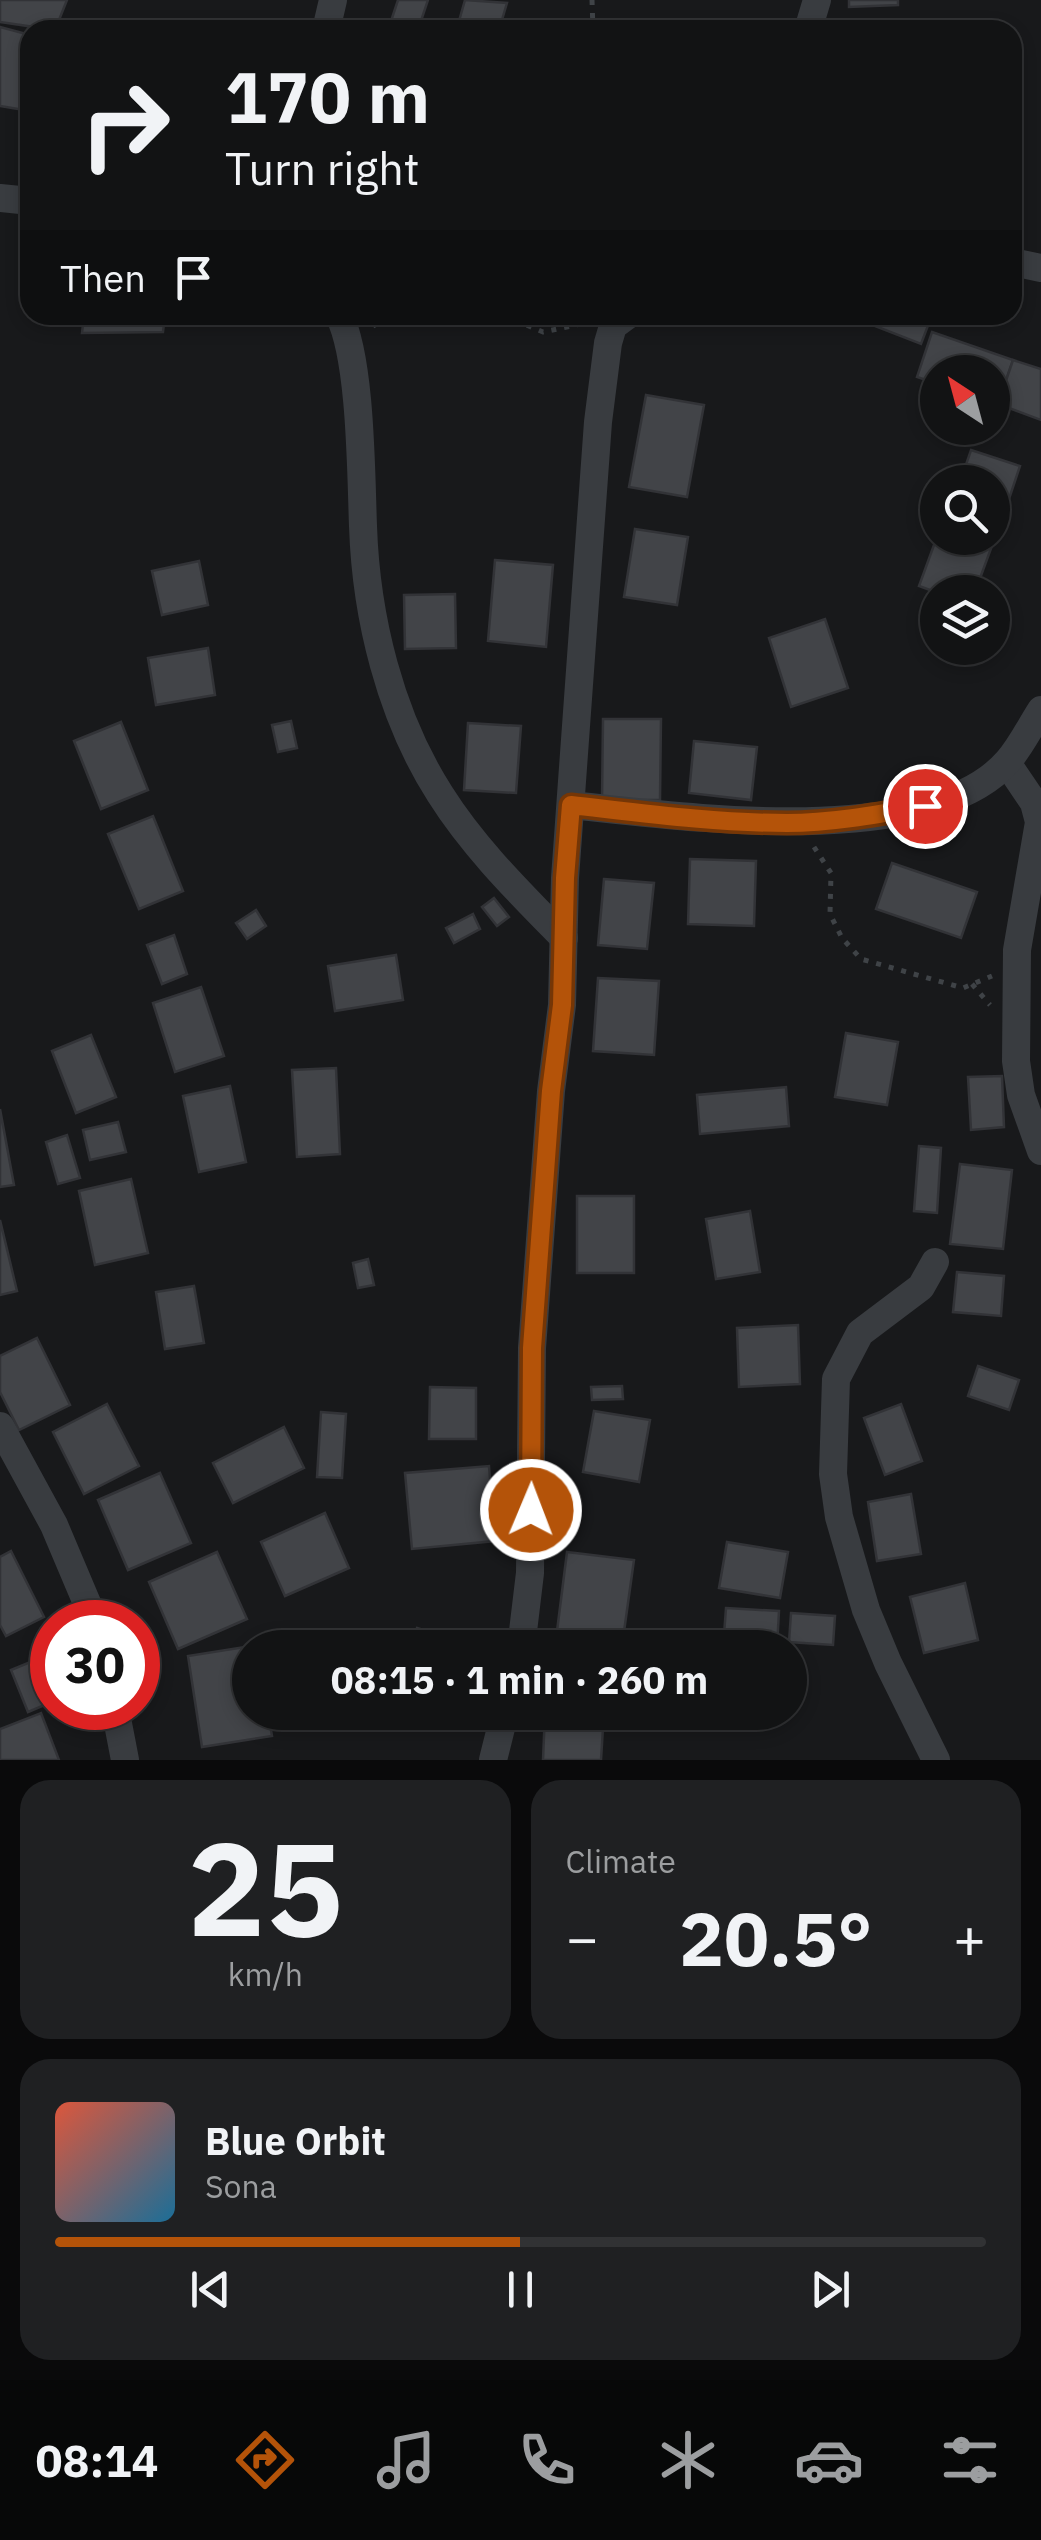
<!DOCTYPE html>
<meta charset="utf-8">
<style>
:root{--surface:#121314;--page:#1f2022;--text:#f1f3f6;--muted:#9c9ea0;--line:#313234;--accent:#b45309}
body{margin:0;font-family:"IBM Plex Sans",sans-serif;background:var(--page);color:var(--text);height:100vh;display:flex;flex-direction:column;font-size:38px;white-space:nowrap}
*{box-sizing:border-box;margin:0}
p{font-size:32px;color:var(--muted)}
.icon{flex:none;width:55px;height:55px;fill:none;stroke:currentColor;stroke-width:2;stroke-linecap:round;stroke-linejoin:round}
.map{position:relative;height:1760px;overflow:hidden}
.drawer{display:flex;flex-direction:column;gap:20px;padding:20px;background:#0a0a0b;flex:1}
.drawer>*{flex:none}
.top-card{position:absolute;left:20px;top:20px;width:1002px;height:305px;border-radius:30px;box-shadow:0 5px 15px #0003,0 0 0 2px var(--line);background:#121314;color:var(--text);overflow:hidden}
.needle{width:65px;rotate:324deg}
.controls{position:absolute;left:920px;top:355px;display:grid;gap:20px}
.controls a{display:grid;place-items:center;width:90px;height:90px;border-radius:50%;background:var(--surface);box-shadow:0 5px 15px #0003,0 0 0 2px var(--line);font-size:50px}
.speed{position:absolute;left:30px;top:1600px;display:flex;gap:20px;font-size:50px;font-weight:700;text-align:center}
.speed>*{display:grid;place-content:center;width:130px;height:130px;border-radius:50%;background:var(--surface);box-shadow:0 5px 15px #0003,0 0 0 2px var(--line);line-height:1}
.speed .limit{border:15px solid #d22;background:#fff;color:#111}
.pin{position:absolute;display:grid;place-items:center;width:85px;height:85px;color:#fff;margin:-42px;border:5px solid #fff;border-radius:50%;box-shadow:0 2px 10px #0007}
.me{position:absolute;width:110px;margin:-55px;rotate:1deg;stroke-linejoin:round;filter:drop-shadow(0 0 8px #0008)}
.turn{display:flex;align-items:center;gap:35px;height:210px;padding:0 40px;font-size:45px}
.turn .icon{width:130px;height:130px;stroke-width:2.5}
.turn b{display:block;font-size:70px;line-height:85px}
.then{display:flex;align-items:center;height:95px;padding:0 40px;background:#0003;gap:20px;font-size:38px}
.big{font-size:75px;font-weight:700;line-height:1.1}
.drawer .widget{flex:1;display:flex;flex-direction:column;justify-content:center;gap:15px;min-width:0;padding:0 35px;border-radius:30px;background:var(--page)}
.drawer .dial{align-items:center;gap:0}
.dial b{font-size:130px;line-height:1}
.song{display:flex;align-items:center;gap:30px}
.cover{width:120px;height:120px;border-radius:15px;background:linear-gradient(135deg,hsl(10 70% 55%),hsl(200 70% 35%))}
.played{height:10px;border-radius:5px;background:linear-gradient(90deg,var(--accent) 50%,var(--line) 50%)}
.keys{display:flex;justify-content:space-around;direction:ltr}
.heat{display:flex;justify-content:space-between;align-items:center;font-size:55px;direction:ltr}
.drawer .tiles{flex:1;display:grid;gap:20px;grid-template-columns:1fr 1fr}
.widget:last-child{grid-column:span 2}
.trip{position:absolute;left:232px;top:1630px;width:575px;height:100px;border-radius:50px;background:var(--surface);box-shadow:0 5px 15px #0003,0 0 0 2px var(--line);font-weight:700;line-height:100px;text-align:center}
.dock{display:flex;height:160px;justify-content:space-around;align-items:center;background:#070808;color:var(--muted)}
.dock .icon{width:70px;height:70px}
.dock .selected{color:var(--accent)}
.dock b{font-size:45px;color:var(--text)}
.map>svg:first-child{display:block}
</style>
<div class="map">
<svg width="1041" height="1760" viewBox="0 0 1041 1760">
<rect width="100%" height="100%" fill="#18191b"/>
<g fill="#424448" stroke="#323337" stroke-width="2.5">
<path d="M 0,0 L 67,0 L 55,30 L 0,22 Z"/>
<path d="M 398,0 L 428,0 L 418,30 L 388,30 Z"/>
<path d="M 465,0 L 507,3 L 499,30 L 457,28 Z"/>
<path d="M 849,0 L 898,0 L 898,5 L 849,7 Z"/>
<path d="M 0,27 L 30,35 L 30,111 L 0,106 Z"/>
<path d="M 84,315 L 165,315 L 163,332 L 82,333 Z"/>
<path d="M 853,315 L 932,315 L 921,344 L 852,317 Z"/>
<path d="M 932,332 L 1013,360 L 998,404 L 992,403 L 992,372 L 938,372 L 938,384 L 917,377 Z"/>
<path d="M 1013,360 L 1041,369 L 1041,420 L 998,404 Z"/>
<path d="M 646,395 L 704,405 L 687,497 L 629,487 Z"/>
<path d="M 971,450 L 1020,466 L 1006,508 L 992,504 L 992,482 L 960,482 Z"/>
<path d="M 635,529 L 688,537 L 677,605 L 624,597 Z"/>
<path d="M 938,534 L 938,538 L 977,538 L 993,543 L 975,592 L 938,593 L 919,586 Z"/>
<path d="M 495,560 L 553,565 L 546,647 L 488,641 Z"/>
<path d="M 199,561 L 208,605 L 162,615 L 152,571 Z"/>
<path d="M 455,594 L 456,648 L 405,649 L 404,595 Z"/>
<path d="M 825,619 L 848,688 L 791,707 L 769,638 Z"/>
<path d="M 208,648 L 215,695 L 156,705 L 148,658 Z"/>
<path d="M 603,719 L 661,719 L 660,800 L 602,800 Z"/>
<path d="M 291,721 L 297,748 L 278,752 L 272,725 Z"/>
<path d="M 121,722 L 148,790 L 101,809 L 74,741 Z"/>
<path d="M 468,723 L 521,726 L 516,793 L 464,790 Z"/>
<path d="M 694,741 L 757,747 L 751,800 L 689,793 Z"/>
<path d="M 153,816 L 183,891 L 139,909 L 108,834 Z"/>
<path d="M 690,859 L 756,861 L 754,926 L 688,924 Z"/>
<path d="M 892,863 L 977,892 L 961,938 L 876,909 Z"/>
<path d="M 604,879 L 654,883 L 647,949 L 598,945 Z"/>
<path d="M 494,898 L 509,917 L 497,926 L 482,907 Z"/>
<path d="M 256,910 L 266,926 L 247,939 L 236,923 Z"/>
<path d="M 473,914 L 480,929 L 454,943 L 446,928 Z"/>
<path d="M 174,935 L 187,974 L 162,984 L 147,945 Z"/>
<path d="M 396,955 L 403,1000 L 335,1011 L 328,966 Z"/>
<path d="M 598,978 L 659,981 L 654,1055 L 593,1051 Z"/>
<path d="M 201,987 L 224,1056 L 175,1072 L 153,1003 Z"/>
<path d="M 846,1033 L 898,1042 L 887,1105 L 835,1097 Z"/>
<path d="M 91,1035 L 116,1097 L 76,1113 L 52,1051 Z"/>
<path d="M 336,1068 L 340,1154 L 297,1157 L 292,1070 Z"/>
<path d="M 1002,1076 L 1004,1127 L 971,1130 L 968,1077 Z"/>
<path d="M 230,1086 L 246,1162 L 199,1172 L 183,1096 Z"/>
<path d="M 786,1087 L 789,1126 L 700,1134 L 697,1095 Z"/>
<path d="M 0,1109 L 14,1185 L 0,1187 Z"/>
<path d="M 118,1122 L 126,1152 L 90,1160 L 83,1130 Z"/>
<path d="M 67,1135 L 80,1178 L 58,1184 L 46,1142 Z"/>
<path d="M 919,1146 L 941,1148 L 937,1213 L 914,1211 Z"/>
<path d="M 960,1164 L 1012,1170 L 1003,1249 L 950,1244 Z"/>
<path d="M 131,1179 L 148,1253 L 95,1265 L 79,1191 Z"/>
<rect x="577" y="1196" width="57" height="77"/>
<path d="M 750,1211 L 760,1272 L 716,1279 L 706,1219 Z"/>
<path d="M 0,1220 L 17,1291 L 0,1295 Z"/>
<path d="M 368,1259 L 374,1285 L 358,1288 L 353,1263 Z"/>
<path d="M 957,1272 L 1004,1276 L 1001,1316 L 953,1312 Z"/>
<path d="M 194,1286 L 204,1343 L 165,1349 L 156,1292 Z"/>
<path d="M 798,1325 L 800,1384 L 739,1387 L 737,1328 Z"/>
<path d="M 37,1338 L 70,1405 L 19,1430 L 0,1392 L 0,1356 Z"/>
<path d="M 978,1366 L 1019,1380 L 1009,1410 L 968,1396 Z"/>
<path d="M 622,1386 L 623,1399 L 592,1400 L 591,1387 Z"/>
<path d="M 430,1387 L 476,1388 L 476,1439 L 429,1439 Z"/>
<path d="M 107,1404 L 139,1466 L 84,1494 L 53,1432 Z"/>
<path d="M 901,1404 L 922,1461 L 885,1475 L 864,1418 Z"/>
<path d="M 594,1411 L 650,1420 L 639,1482 L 583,1472 Z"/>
<path d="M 321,1412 L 346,1414 L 342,1478 L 317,1477 Z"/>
<path d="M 284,1427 L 304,1468 L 233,1503 L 213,1463 Z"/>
<path d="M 489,1466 L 495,1541 L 412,1549 L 405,1473 Z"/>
<path d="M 160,1473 L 191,1543 L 128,1570 L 98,1500 Z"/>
<path d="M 911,1494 L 921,1554 L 877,1561 L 868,1502 Z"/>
<path d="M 325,1513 L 349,1568 L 285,1596 L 261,1542 Z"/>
<path d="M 727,1542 L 788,1552 L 780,1598 L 719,1588 Z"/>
<path d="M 11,1551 L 44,1617 L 6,1636 L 0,1625 L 0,1557 Z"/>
<path d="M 217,1552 L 247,1619 L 178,1649 L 149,1582 Z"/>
<path d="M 567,1552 L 634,1560 L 623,1639 L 557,1631 Z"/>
<path d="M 965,1583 L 978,1640 L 924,1653 L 910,1597 Z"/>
<path d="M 726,1608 L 779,1611 L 777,1648 L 723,1648 Z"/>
<path d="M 791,1613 L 835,1616 L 833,1645 L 789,1642 Z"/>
<path d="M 417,1628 L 446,1637 L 443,1648 L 411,1648 Z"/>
<path d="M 257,1645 L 258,1648 L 250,1648 L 250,1712 L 268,1712 L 272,1736 L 202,1747 L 188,1656 Z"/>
<path d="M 52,1653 L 52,1702 L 28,1712 L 11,1670 Z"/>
<path d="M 545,1712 L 604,1712 L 601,1760 L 543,1760 Z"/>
<path d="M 41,1713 L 59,1760 L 0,1760 L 0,1729 Z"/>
</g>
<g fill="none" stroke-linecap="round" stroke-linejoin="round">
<g stroke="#3f4347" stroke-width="5" stroke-dasharray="5 8" stroke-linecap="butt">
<path d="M 592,0 L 593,30"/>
<path d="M 432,22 L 446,24 L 452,30"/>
<path d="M 503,315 L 543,332 L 586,323"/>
<path d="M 373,326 L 393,315"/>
<path d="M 814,847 L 831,873 L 830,914 L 842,938 L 861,959 L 963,988 L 992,976"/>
<path d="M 972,984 L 990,1005"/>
</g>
<g stroke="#393c40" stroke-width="28">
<path d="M 326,30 L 333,0"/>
<path d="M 808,30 L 817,0"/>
<path d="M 0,198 L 30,201"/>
<path d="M 1012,262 L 1041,268"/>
<path d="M 339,315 C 361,359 361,473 363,526 C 366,617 390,716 440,794 C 474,848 520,893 564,938"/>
<path d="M 1007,763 L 1034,803 L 1039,822 L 1017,950 L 1016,1061 L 1021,1095 L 1041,1151"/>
<path d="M 571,805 C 678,816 929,852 1008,761 C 1021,746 1030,727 1041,710"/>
<path d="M 935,1262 L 921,1287 L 860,1333 L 836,1379 L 833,1474 L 839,1517 L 866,1610 L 888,1663 L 936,1760"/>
<path d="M 0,1426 L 54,1525 L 95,1622"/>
<path d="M 521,1648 L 530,1573 L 532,1348 L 551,1091 L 562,1005 L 565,878 L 598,422 L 608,343 L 613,326 L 628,315"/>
<path d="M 115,1708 L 125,1760"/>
<path d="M 493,1760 L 505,1712"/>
</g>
</g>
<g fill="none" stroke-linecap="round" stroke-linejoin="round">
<defs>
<path id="route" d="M 531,1510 L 532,1348 L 551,1091 L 562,1005 L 565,878 L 571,805 C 642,813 715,823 787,823 C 833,823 880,814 925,806"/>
</defs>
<use href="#route" stroke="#753606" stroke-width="25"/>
<use href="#route" stroke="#b45309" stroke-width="18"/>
</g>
</svg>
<div class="controls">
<a><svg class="needle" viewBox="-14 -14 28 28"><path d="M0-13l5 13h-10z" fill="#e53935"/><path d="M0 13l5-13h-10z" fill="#9c9ea0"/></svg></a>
<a><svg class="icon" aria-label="search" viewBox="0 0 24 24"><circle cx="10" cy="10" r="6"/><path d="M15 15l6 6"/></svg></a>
<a><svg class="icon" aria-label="layers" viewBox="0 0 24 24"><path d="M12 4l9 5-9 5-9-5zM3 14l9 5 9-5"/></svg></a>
</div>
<div class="speed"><div class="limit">30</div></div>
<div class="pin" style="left:925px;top:806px;background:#d93025"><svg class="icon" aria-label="arrive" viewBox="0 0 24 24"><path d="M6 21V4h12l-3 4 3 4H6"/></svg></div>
<svg class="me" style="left:531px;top:1510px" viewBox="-20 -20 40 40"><circle r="17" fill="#b45309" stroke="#fff" stroke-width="3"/><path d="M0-11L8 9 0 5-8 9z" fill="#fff"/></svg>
<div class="trip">08:15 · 1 min · 260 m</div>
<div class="top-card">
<div class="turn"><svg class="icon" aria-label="right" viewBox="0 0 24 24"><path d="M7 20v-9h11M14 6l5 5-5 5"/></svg><div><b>170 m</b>Turn right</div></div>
<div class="then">Then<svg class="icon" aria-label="arrive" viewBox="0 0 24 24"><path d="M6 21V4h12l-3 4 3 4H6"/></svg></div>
</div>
</div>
<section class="drawer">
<div class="tiles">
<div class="widget dial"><b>25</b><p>km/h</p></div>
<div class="widget"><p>Climate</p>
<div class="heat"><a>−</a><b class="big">20.5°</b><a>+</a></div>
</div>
<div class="widget">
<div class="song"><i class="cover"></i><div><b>Blue Orbit</b><p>Sona</p></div></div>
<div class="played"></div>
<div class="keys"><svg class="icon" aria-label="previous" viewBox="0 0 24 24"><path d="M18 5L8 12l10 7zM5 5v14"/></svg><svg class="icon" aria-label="pause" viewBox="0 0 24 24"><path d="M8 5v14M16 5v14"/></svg><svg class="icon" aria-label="next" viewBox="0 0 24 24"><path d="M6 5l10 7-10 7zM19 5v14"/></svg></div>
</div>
</div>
</section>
<nav class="dock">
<b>08:14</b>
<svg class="icon selected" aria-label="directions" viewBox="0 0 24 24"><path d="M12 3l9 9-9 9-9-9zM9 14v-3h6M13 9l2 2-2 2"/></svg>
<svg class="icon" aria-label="music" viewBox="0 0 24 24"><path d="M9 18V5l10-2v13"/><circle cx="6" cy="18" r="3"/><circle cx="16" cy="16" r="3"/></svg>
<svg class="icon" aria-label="phone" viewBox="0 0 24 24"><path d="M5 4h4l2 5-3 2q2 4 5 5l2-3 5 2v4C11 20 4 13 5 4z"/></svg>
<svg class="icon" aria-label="climate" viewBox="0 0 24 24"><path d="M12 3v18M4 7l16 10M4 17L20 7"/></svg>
<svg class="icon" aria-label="car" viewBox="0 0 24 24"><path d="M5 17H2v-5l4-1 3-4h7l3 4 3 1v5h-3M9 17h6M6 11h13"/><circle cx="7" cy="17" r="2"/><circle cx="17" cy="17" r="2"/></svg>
<svg class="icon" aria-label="filters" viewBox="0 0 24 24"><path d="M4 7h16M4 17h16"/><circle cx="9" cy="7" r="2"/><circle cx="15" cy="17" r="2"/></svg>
</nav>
